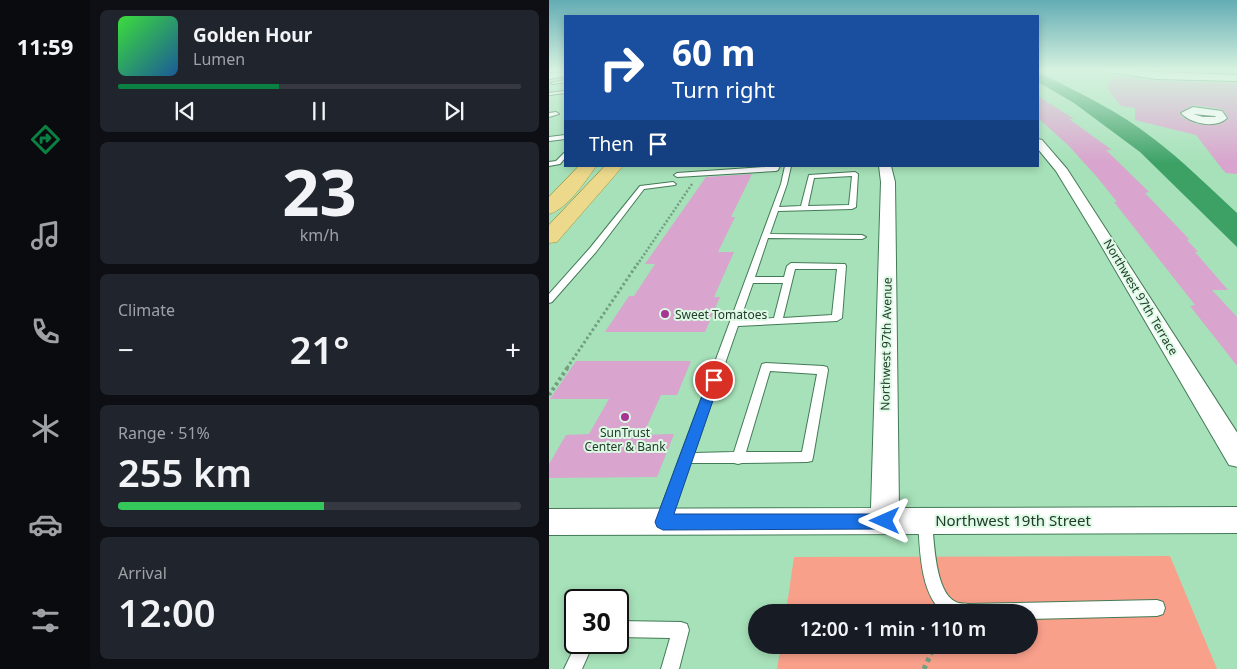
<!DOCTYPE html>
<meta charset="utf-8">
<style>
:root{--surface:#171b24;--page:#20242c;--text:#f1f3f6;--muted:#9ea1a6;--line:#363941;--accent:#0b8043}
body{margin:0;font-family:"Noto Sans",sans-serif;background:var(--page);color:var(--text);height:100vh;display:flex;flex-direction:column;font-size:19px;white-space:nowrap}
*{box-sizing:border-box;margin:0}
p{font-size:16px;color:var(--muted)}
.icon{flex:none;width:28px;height:28px;fill:none;stroke:currentColor;stroke-width:2;stroke-linecap:round;stroke-linejoin:round}
.map{position:relative;flex:1;overflow:hidden}
.side{display:flex;flex-direction:column;gap:10px;padding:10px;background:#0d0f14;width:459px}
.side>*{flex:none}
.guide{position:absolute;left:15px;top:15px;width:475px;height:152px;border-radius:0px;box-shadow:0 2px 8px #0003;background:#1a4fa0;color:#fff;overflow:hidden}
.speed{position:absolute;left:15px;top:589px;display:flex;gap:10px;font-size:25px;font-weight:700;text-align:center}
.speed>*{display:grid;place-content:center;width:65px;height:65px;border-radius:50%;background:var(--surface);box-shadow:0 2px 8px #0003;line-height:1}
.speed .limit{border:2px solid #111;border-radius:8px;background:#fff;color:#111}
.pin{position:absolute;display:grid;place-items:center;width:42px;height:42px;color:#fff;margin:-21px;border:2px solid #fff;border-radius:50%;box-shadow:0 1px 5px #0007}
.me{position:absolute;width:55px;margin:-28px;rotate:270deg;stroke-linejoin:round;filter:drop-shadow(0 0 4px #0008)}
.turn{display:flex;align-items:center;gap:18px;height:105px;padding:0 25px;font-size:22px}
.turn .icon{width:65px;height:65px;stroke-width:2.5}
.turn b{display:block;font-size:35px;line-height:42px}
.then{display:flex;align-items:center;height:48px;padding:0 25px;background:#0003;gap:10px;font-size:19px}
.big{font-size:38px;font-weight:600;line-height:1.1}
.side .tile{flex:1;display:flex;flex-direction:column;justify-content:center;gap:8px;min-width:0;padding:0 18px;border-radius:8px;background:var(--page)}
.side .dial{align-items:center;gap:0}
.dial b{font-size:65px;line-height:1}
.song{display:flex;align-items:center;gap:15px}
.cover{width:60px;height:60px;border-radius:8px;background:linear-gradient(135deg,hsl(120 70% 55%),hsl(210 70% 35%))}
.played{height:5px;border-radius:2px;background:linear-gradient(90deg,var(--accent) 40%,var(--line) 40%)}
.keys{display:flex;justify-content:space-around;direction:ltr}
.heat{display:flex;justify-content:space-between;align-items:center;font-size:28px;direction:ltr}
.charge{height:8px;border-radius:4px;background:linear-gradient(90deg,#34c759 51%,var(--line) 0)}
.trip{position:absolute;left:199px;top:604px;width:290px;height:50px;border-radius:25px;background:var(--surface);box-shadow:0 2px 8px #0003;font-weight:600;line-height:50px;text-align:center}
main{display:flex;flex:1;min-height:0}
.tabs{display:flex;flex-direction:column;width:90px;justify-content:space-around;align-items:center;background:#090b0e;color:var(--muted)}
.tabs .icon{width:35px;height:35px}
.tabs .current{color:var(--accent)}
.tabs b{font-size:22px;color:var(--text)}
.map>svg:first-child{display:block}
</style>
<main>
<nav class="tabs">
<b>11:59</b>
<svg class="icon current" aria-label="directions" viewBox="0 0 24 24"><path d="M12 3l9 9-9 9-9-9zM9 14v-3h6M13 9l2 2-2 2"/></svg>
<svg class="icon" aria-label="music" viewBox="0 0 24 24"><path d="M9 18V5l10-2v13"/><circle cx="6" cy="18" r="3"/><circle cx="16" cy="16" r="3"/></svg>
<svg class="icon" aria-label="phone" viewBox="0 0 24 24"><path d="M5 4h4l2 5-3 2q2 4 5 5l2-3 5 2v4C11 20 4 13 5 4z"/></svg>
<svg class="icon" aria-label="climate" viewBox="0 0 24 24"><path d="M12 3v18M4 7l16 10M4 17L20 7"/></svg>
<svg class="icon" aria-label="car" viewBox="0 0 24 24"><path d="M5 17H2v-5l4-1 3-4h7l3 4 3 1v5h-3M9 17h6M6 11h13"/><circle cx="7" cy="17" r="2"/><circle cx="17" cy="17" r="2"/></svg>
<svg class="icon" aria-label="filters" viewBox="0 0 24 24"><path d="M4 7h16M4 17h16"/><circle cx="9" cy="7" r="2"/><circle cx="15" cy="17" r="2"/></svg>
</nav>
<section class="side">
<div class="tile">
<div class="song"><i class="cover"></i><div><b>Golden Hour</b><p>Lumen</p></div></div>
<div class="played"></div>
<div class="keys"><svg class="icon" aria-label="previous" viewBox="0 0 24 24"><path d="M18 5L8 12l10 7zM5 5v14"/></svg><svg class="icon" aria-label="pause" viewBox="0 0 24 24"><path d="M8 5v14M16 5v14"/></svg><svg class="icon" aria-label="next" viewBox="0 0 24 24"><path d="M6 5l10 7-10 7zM19 5v14"/></svg></div>
</div>
<div class="tile dial"><b>23</b><p>km/h</p></div>
<div class="tile"><p>Climate</p>
<div class="heat"><a>−</a><b class="big">21°</b><a>+</a></div>
</div>
<div class="tile"><p>Range · 51%</p><b class="big">255 km</b><div class="charge"></div></div>
<div class="tile"><p>Arrival</p><b class="big">12:00</b></div>
</section>
<div class="map">
<svg width="689" height="669" viewBox="0 0 689 669">
<rect width="100%" height="100%" fill="#a6e1b9"/>
<path fill="#f9a08b" d="M 621,556 L 668,669 L 228,669 L 232,645 L 480,645 L 480,612 L 237,612 L 245,557 Z"/>
<path fill="#3da166" d="M 489,72 C 528,92 570,111 605,139 C 634,161 661,188 688,213 L 688,247 L 591,152 L 525,103 L 489,82 Z"/>
<g fill="#d9a4cd" fill-rule="evenodd">
<path d="M 593,70 L 689,70 L 689,73 Z"/>
<path d="M 564,75 L 608,81 L 689,83 L 689,174 L 677,173 L 674,170 L 647,135 L 586,120 L 586,108 L 572,106 L 558,88 ZM 644,105 L 673,109 L 680,118 L 668,125 L 647,124 L 635,118 L 630,113 Z"/>
<path d="M 489,96 L 525,119 L 520,119 L 563,150 L 557,150 L 600,192 L 596,193 L 640,239 L 638,240 L 649,252 L 646,252 L 679,290 L 663,290 L 689,318 L 689,367 L 641,306 L 646,305 L 565,202 L 568,202 L 548,177 L 519,145 L 489,118 Z"/>
<path d="M 203,174 L 182,217 L 186,217 L 169,252 L 185,252 L 165,297 L 171,297 L 156,332 L 56,332 L 80,296 L 85,296 L 106,264 L 96,264 L 157,177 Z"/>
<path d="M 27,361 L 142,361 L 128,395 L 112,395 L 94,435 L 125,434 L 108,477 L 0,478 L 0,464 L 17,435 L 40,434 L 60,399 L 1,399 Z"/>
</g>
<g fill="none" stroke-linecap="round" stroke-linejoin="round">
<defs>
<g id="service">
<path d="M 16,80 L 16,82 L 4,84 L 2,83 Z"/>
<path d="M 16,91 L 16,93 L 0,95 L 0,93 Z"/>
<path d="M 0,113 L 7,112 L 10,114 L 0,117 Z"/>
<path d="M 16,135 L 16,139 L 0,141 L 0,137 Z"/>
<path d="M 16,152 L 16,158 L 11,164 L 0,166 L 0,162 L 7,161 Z"/>
<path d="M 231,166 L 229,170 L 227,171 L 128,177 L 125,175 L 128,173 Z"/>
<path d="M 236,166 L 242,166 L 238,184 L 230,207 L 252,206 L 260,175 L 306,172 L 309,174 L 307,207 L 303,209 L 229,211 L 221,234 L 313,235 L 317,237 L 313,239 L 219,238 L 206,277 L 235,277 L 238,266 L 242,263 L 296,264 L 297,266 L 293,318 L 288,321 L 189,326 L 145,453 L 185,452 L 212,367 L 213,364 L 217,363 L 274,366 L 278,367 L 279,370 L 264,457 L 263,461 L 258,462 L 193,463 L 189,464 L 185,463 L 141,463 L 121,521 L 119,526 L 114,528 L 109,526 L 107,521 L 232,184 ZM 303,176 L 300,205 L 259,206 L 265,178 ZM 246,269 L 288,269 L 283,315 L 234,318 ZM 204,283 L 234,283 L 225,318 L 191,320 ZM 221,371 L 268,374 L 253,452 L 197,452 Z"/>
<path d="M 124,182 L 127,184 L 126,185 L 95,189 L 47,252 L 3,302 L 0,303 L 0,294 L 41,248 L 91,186 Z"/>
<path d="M 376,514 L 381,516 L 383,521 C 385,541 386,593 407,602 C 410,604 416,603 419,604 L 608,600 L 614,602 L 616,608 L 614,614 L 608,616 L 480,619 L 480,612 L 394,612 C 371,594 371,549 369,521 L 371,516 Z"/>
<path d="M 69,621 L 132,622 L 138,624 L 140,630 L 130,669 L 112,669 L 121,638 L 69,637 Z"/>
<path d="M 28,642 L 45,642 L 33,669 L 15,669 Z"/>
</g>
<g id="minor">
<path d="M 554,70 L 689,75 L 689,81 L 608,79 L 558,72 Z"/>
<path d="M 16,72 L 16,76 L 0,79 L 0,73 Z"/>
<path d="M 644,107 L 673,111 L 678,118 C 667,129 642,124 632,113 ZM 644,114 L 666,116 L 667,117 L 654,117 Z"/>
<path d="M 489,139 L 493,140 L 518,169 L 689,434 L 689,467 L 680,465 L 546,235 L 507,171 L 489,149 Z"/>
<path d="M 330,166 L 342,166 L 346,182 L 350,508 L 689,507 L 689,533 L 0,535 L 0,509 L 322,508 L 332,182 Z"/>
</g>
<g id="primary">
<path d="M 30,166 L 47,166 C 37,181 17,210 0,214 L 0,197 Z"/>
<path d="M 56,166 L 74,166 L 8,242 L 0,243 L 0,225 Z"/>
</g>
</defs>
<use href="#service" stroke="#437b57" stroke-width="2"/>
<use href="#minor" stroke="#437b57" stroke-width="2"/>
<use href="#primary" stroke="#9e9137" stroke-width="1"/>
<path stroke="#729f81" stroke-width="2.5" stroke-dasharray="2 2" stroke-linecap="butt" d="M 88,265 L 143,184"/>
<path stroke="#729f81" stroke-width="3" stroke-dasharray="2.5 2.5" stroke-linecap="butt" d="M 18,368 L 89,263"/>
<path stroke="#729f81" stroke-width="4" stroke-dasharray="3 3" stroke-linecap="butt" d="M 0,395 L 19,367"/>
<path stroke="#729f81" stroke-width="5" stroke-dasharray="4 4" stroke-linecap="butt" d="M 375,669 L 386,645"/>
<use href="#service" fill="#fff" fill-rule="evenodd"/>
<use href="#minor" fill="#fff" fill-rule="evenodd"/>
<use href="#primary" fill="#ecd98b" fill-rule="evenodd"/>
</g>
<linearGradient id="sky" x2="0" y2="1"><stop stop-color="#63acb4"/><stop offset="0.43" stop-color="#d7f2e0"/><stop offset="1" stop-color="#d7f2e0" stop-opacity="0"/></linearGradient>
<rect width="689" height="163" fill="url(#sky)"/>
<path fill="#1a73e8" stroke="#114b97" d="M 165,375 L 171,380 L 125,514 L 336,514 L 341,516 L 344,521 L 341,526 L 336,529 L 114,530 L 108,527 L 106,522 L 159,380 Z"/>
<g fill="#a53694" stroke="#ddfae5" stroke-width="2">
<circle cx="116" cy="314" r="5"/>
<circle cx="76" cy="417" r="5"/>
</g>
<g text-anchor="middle" dominant-baseline="central" stroke-width="4" stroke-linejoin="round" paint-order="stroke">
<g font-size="12" fill="#233b2b" stroke="#ddfae5">
<text transform="translate(592 297) rotate(59)">Northwest 97th Terrace</text>
<text transform="translate(337 344) rotate(-89)">Northwest 97th Avenue</text>
</g>
<g font-size="12" fill="#233b2b" stroke="#ddfae5" text-anchor="start">
<text x="126" y="314">Sweet Tomatoes</text>
<text x="76" y="432" text-anchor="middle">SunTrust<tspan x="76" dy="14">Center &amp; Bank</tspan></text>
</g>
<g font-size="15" fill="#233b2b" stroke="#ddfae5">
<text x="464" y="520">Northwest 19th Street</text>
</g>
</g>
</svg>
<div class="speed"><div class="limit">30</div></div>
<div class="pin" style="left:165px;top:380px;background:#d93025"><svg class="icon" aria-label="arrive" viewBox="0 0 24 24"><path d="M6 21V4h12l-3 4 3 4H6"/></svg></div>
<svg class="me" style="left:336px;top:521px" viewBox="-20 -20 40 40"><path d="M0-17L14 15 0 8-14 15z" fill="#1a73e8" stroke="#fff" stroke-width="4"/></svg>
<div class="trip">12:00 · 1 min · 110 m</div>
<div class="guide">
<div class="turn"><svg class="icon" aria-label="right" viewBox="0 0 24 24"><path d="M7 20v-9h11M14 6l5 5-5 5"/></svg><div><b>60 m</b>Turn right</div></div>
<div class="then">Then<svg class="icon" aria-label="arrive" viewBox="0 0 24 24"><path d="M6 21V4h12l-3 4 3 4H6"/></svg></div>
</div>
</div>
</main>
